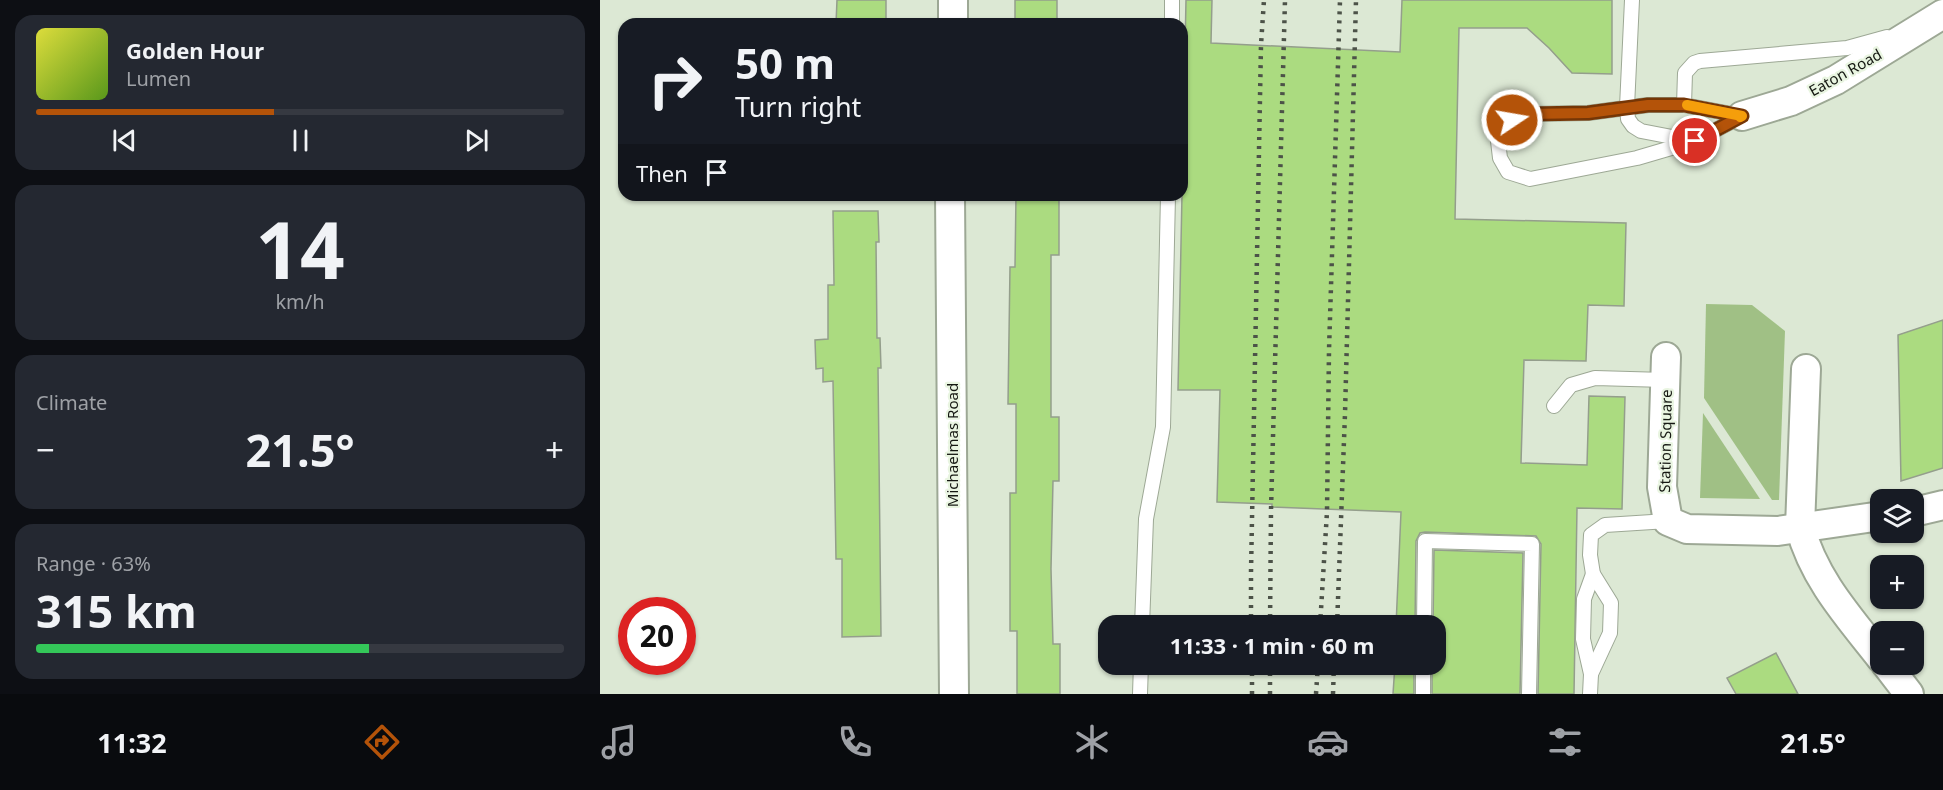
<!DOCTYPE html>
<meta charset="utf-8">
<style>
:root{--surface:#171b24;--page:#242831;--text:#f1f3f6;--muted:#9ea1a6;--line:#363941;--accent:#b45309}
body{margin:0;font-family:"Noto Sans",sans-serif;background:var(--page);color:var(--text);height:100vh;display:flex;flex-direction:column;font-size:22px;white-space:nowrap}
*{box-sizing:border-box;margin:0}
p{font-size:20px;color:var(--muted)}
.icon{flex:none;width:33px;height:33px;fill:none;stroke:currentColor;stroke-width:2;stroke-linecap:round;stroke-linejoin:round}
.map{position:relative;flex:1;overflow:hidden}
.panel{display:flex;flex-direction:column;gap:15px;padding:15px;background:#0d0f14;width:600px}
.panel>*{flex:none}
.guide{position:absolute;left:18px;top:18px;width:570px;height:183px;border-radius:18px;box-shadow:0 2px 4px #0004;background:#171b24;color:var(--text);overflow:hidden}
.buttons{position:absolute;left:1270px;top:489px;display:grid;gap:12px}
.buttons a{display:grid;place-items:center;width:54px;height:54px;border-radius:12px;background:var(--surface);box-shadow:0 2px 4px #0004;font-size:30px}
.speed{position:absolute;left:18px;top:597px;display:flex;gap:12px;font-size:30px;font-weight:700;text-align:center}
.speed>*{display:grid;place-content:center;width:78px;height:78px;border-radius:50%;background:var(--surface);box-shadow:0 2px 4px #0004;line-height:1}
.speed .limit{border:9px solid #d22;background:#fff;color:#111}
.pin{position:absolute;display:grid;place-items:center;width:51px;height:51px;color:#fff;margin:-26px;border:3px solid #fff;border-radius:50%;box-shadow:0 2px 6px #0007}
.me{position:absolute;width:66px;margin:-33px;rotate:78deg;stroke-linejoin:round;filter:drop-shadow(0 0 4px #0008)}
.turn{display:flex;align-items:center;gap:21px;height:126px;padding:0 18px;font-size:27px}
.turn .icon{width:78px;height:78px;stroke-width:2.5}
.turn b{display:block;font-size:42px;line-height:51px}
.then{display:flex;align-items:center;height:57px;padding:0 18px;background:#0003;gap:12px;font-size:22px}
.big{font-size:45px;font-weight:700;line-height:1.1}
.panel .tile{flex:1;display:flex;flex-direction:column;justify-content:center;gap:9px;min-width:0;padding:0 21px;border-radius:18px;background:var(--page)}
.panel .dial{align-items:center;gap:0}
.dial b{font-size:78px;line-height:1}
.song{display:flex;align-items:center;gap:18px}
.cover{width:72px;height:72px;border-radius:9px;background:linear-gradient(135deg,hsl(60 70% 55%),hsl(90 70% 35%))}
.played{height:6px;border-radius:3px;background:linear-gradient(90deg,var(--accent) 45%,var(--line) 45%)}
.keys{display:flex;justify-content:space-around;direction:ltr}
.heat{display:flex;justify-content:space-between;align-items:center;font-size:33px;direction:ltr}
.charge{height:9px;border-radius:4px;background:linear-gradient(90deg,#34c759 63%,var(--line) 0)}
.trip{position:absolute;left:498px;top:615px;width:348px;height:60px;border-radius:18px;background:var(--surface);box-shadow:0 2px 4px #0004;font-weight:700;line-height:60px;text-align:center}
.menu{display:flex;height:96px;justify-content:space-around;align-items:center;background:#090b0e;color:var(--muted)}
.menu .icon{width:42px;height:42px}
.menu .active{color:var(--accent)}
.menu b{font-size:27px;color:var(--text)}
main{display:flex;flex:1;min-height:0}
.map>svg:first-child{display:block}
</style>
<main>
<section class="panel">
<div class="tile">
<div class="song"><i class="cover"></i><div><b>Golden Hour</b><p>Lumen</p></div></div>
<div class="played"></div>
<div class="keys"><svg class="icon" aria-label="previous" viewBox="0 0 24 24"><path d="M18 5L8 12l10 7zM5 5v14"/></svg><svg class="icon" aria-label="pause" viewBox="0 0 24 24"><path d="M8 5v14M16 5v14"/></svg><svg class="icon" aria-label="next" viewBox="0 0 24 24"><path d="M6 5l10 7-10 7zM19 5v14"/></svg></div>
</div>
<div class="tile dial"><b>14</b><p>km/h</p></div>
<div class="tile"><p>Climate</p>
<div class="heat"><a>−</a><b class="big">21.5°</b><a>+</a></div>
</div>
<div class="tile"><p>Range · 63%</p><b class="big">315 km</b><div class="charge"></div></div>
</section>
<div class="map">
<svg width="1343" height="694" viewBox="0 0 1343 694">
<rect width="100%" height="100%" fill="#dce8d4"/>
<g fill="#a0c085">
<path d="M 1106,304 L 1152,305 L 1185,331 L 1179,500 L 1172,500 L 1104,398 Z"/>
<path d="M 1103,413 L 1160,499 L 1100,498 Z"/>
</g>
<g fill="#abdb80" stroke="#949e8c" stroke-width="1.5">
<path d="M 237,0 L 286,0 L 286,24 L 236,24 Z"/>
<rect x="415" y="0" width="42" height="24"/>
<path d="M 586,0 L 612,0 L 611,43 L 800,52 L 802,0 L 1012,0 L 1012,74 L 972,73 L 949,48 L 927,28 L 859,28 L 855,219 L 1026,223 L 1024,306 L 988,305 L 986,361 L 924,360 L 921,463 L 987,465 L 989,396 L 1025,397 L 1022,509 L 977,508 L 974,694 L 938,694 L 941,544 L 936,536 L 825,532 L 820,533 L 816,541 L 815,626 L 796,626 L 801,512 L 672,507 L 672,504 L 617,502 L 620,390 L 578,390 Z"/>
<path d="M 416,195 L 459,195 L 459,255 L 451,255 L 451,417 L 459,417 L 459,481 L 453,481 L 451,569 L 453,644 L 460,644 L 460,694 L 417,694 L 417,631 L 410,631 L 410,493 L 416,493 L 416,404 L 408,404 L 410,267 L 415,267 Z"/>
<path d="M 233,211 L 278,211 L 279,242 L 276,242 L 277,338 L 280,338 L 281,368 L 278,368 L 281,636 L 242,637 L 242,559 L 236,559 L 233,381 L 223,382 L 223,368 L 216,369 L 215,340 L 228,339 L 228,285 L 234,285 Z"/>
<path d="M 1343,320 L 1343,468 L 1301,481 L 1298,335 Z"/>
<path d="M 834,550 L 923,553 L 920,694 L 832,694 L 832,664 L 836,664 L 836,626 L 833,626 Z"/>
<path d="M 1176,653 L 1198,694 L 1136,694 L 1127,678 Z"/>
<path d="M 795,664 L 814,664 L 814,694 L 793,694 Z"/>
</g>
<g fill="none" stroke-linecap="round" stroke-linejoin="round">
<defs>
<g id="service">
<path d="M 1032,0 L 1027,107 L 1028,119 L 1033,126 L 1041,131 L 1093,141"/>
<path d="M 572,24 L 572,0"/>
<path d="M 1048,105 L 1084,105 L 1142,116 L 1095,141 L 1037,158 L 930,179 L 908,172 L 900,158 L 898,141 L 902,128 L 912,120 L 929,114 L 988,113 Z"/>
<path d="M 1084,105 L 1085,73 L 1094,63 L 1100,61 L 1247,48 L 1287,37"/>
<path d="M 954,406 L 971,385 L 995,378 L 1065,380"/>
<path d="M 542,626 L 546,519 L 563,427 L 568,195"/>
<path d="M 824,626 L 825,541 L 932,544 L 929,694"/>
<path d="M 991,674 L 1010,633 L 1011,603 L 993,574 L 990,555 L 991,535 L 1005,525 L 1068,521"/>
<path d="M 540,694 L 541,664"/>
<path d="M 823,694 L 823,664"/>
<path d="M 990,694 L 991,674 L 983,639 L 984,599 L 993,574"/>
</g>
<g id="minor">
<path d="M 353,24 L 353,0"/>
<path d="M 1142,116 L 1191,101 L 1236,80 L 1343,14"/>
<path d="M 350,195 L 354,694"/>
<path d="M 1066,357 L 1062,487 L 1068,521 L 1087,529 L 1178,531 L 1281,516"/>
<path d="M 1206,369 L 1200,527 C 1214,579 1248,616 1281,658"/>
<path d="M 1314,512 L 1343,505"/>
<path d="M 1286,664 L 1309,694"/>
</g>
</defs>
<use href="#service" stroke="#9da895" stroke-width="16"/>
<use href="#minor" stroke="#9da895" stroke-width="32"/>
<use href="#service" stroke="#fff" stroke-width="14"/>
<use href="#minor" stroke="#fff" stroke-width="28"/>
<g stroke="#4c5248" stroke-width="4.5" stroke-dasharray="3 6" stroke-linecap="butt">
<path d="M 651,626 L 651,572 L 661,45 L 664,0"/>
<path d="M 670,626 L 671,510 L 685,0"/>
<path d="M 720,626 L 727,512 L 729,350 L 740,0"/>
<path d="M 737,626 L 745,414 L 756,0"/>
<path d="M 652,664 L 652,694"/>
<path d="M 670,694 L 670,664"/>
<path d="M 716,694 L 718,664"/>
<path d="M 733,694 L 734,664"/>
</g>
</g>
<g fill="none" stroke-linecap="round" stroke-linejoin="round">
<defs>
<path id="route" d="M 912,120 L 929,114 L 988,113 L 1048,105 L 1084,105 L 1142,116 L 1095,141"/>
</defs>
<use href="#route" stroke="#753606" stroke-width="15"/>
<use href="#route" stroke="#b45309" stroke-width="10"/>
<path stroke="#f59e0b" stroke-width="10" d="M 1087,105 L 1142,116 L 1140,117"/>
</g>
<g text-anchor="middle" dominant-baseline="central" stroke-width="4.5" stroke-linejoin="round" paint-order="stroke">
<g font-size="15" fill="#141711" stroke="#e9f5e1">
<text transform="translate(1245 72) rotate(-29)">Eaton Road</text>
<text transform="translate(1065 441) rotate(-89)">Station Square</text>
<text transform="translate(352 445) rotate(-90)">Michaelmas Road</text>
</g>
</g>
</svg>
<div class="buttons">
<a><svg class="icon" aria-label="layers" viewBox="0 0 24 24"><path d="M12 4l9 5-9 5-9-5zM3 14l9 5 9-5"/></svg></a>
<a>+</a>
<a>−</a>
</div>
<div class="speed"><div class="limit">20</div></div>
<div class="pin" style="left:1095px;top:141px;background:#d93025"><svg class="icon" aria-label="arrive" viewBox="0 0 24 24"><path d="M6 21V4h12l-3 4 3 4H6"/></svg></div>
<svg class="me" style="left:912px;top:120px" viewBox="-20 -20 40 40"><circle r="17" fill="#b45309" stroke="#fff" stroke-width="3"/><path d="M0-11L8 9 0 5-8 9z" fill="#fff"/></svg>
<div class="trip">11:33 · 1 min · 60 m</div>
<div class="guide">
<div class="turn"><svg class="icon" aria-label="right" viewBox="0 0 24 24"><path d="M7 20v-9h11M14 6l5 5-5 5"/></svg><div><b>50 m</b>Turn right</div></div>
<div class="then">Then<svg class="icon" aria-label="arrive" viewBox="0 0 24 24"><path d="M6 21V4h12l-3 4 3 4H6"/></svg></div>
</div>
</div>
</main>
<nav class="menu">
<b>11:32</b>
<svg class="icon active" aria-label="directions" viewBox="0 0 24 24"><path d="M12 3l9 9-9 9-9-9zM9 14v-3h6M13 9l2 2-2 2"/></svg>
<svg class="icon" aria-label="music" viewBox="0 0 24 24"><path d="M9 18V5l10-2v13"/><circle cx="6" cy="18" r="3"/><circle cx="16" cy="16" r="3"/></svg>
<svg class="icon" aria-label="phone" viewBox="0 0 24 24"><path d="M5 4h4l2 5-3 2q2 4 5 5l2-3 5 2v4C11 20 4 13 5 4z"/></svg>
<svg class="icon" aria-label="climate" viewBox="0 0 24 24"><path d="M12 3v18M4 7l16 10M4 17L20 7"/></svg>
<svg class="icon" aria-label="car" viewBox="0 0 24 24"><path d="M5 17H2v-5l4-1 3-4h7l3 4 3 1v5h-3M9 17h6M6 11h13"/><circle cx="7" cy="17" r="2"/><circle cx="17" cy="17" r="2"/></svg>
<svg class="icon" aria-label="filters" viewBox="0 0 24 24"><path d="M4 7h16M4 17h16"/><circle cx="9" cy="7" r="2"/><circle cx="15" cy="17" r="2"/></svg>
<b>21.5°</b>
</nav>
